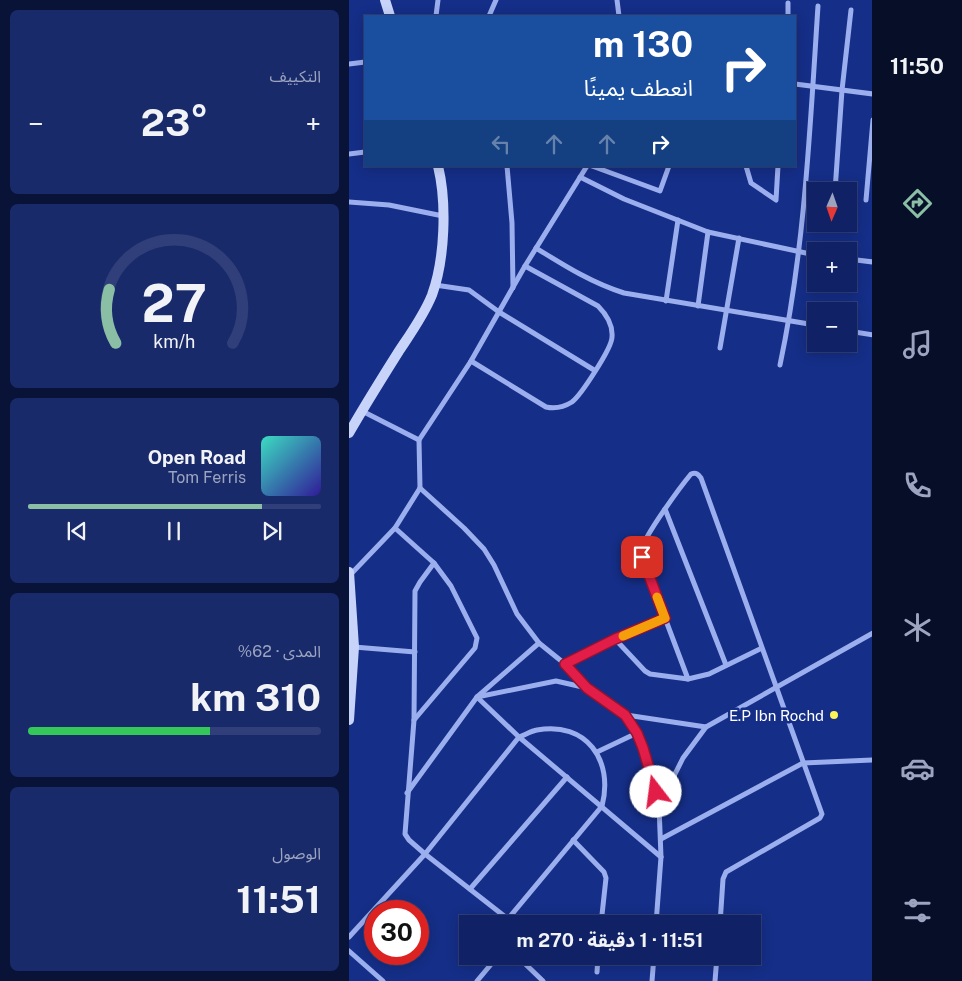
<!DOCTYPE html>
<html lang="ar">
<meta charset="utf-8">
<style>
:root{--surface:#102265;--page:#192a6b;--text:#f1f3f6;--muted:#9ca4bf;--line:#303f79;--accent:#8abfa5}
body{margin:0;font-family:"Public Sans","Noto Sans Arabic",sans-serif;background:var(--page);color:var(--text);direction:rtl;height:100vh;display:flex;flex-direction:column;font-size:19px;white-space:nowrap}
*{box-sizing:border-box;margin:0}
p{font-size:16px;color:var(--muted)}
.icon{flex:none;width:28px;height:28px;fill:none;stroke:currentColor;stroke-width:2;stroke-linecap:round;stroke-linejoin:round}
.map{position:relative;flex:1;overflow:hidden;direction:ltr}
.sheet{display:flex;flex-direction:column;gap:10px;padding:10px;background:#091338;width:349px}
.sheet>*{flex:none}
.top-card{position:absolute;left:15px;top:15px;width:432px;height:152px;border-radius:0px;box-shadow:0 2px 12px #0003,0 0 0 1px var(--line);direction:rtl;background:#1a4fa0;color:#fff;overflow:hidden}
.needle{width:32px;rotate:182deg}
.buttons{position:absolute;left:458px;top:182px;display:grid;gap:10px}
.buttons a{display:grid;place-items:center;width:50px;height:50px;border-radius:0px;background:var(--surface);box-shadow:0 2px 12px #0003,0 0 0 1px var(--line);font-size:25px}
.speed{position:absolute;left:15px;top:900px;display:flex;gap:10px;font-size:25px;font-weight:700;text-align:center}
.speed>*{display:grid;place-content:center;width:65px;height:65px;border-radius:50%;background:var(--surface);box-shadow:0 2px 12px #0003,0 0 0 1px var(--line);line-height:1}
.speed .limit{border:8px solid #d22;background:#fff;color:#111}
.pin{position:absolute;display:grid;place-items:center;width:42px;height:42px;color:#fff;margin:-21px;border-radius:10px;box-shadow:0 2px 8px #0006}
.me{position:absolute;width:55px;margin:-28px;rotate:345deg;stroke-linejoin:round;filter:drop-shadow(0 0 4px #0008)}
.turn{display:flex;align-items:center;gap:18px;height:105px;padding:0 20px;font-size:22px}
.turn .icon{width:65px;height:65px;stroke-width:2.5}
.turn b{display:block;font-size:35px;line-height:42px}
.lanes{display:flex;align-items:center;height:48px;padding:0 20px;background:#0003;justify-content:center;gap:25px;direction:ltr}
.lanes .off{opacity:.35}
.big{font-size:38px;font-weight:700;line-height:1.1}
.sheet .widget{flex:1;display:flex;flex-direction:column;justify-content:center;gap:8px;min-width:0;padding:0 18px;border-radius:8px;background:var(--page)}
.sheet .dial{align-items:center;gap:0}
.dial svg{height:130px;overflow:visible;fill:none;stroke:var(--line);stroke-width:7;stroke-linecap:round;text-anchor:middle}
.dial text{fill:var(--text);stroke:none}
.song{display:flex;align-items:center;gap:15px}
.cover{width:60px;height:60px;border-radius:8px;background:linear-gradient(135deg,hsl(170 70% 55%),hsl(250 70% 35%))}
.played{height:5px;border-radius:2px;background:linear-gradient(90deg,var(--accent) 80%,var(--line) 80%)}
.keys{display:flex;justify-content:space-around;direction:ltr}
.heat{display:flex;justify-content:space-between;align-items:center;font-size:28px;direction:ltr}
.charge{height:8px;border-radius:4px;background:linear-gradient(90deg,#34c759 62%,var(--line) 0)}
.trip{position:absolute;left:110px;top:915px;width:302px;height:50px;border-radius:0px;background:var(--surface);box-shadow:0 2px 12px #0003,0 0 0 1px var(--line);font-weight:700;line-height:50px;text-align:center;direction:rtl}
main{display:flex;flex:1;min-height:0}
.dock{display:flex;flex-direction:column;width:90px;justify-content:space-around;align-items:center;background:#060e28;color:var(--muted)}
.dock .icon{width:35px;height:35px}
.dock .selected{color:var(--accent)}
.dock b{font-size:22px;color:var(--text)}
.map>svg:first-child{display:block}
</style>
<main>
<nav class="dock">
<b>11:50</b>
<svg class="icon selected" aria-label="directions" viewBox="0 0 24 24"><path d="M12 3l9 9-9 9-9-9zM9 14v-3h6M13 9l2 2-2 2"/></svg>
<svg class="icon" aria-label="music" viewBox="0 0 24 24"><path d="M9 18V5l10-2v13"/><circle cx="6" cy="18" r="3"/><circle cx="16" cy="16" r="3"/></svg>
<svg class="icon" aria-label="phone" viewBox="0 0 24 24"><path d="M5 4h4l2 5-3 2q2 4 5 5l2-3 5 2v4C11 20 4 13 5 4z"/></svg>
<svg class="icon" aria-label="climate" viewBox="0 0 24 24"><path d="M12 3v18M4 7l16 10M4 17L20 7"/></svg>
<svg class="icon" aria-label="car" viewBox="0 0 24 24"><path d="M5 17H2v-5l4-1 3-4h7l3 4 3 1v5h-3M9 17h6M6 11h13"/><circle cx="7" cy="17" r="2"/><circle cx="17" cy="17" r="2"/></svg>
<svg class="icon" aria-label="filters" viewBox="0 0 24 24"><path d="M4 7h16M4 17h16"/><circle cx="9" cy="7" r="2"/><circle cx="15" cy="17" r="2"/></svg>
</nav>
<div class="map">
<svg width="524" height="981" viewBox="0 0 524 981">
<rect width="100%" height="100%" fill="#152e87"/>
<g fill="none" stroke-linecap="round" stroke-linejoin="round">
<g stroke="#9baeee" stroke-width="5">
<path d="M 268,0 L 270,16"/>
<path d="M 87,16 L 89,0"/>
<path d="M 140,16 L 147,0"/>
<path d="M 439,16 L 439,3"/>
<path d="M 0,64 L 16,62"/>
<path d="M 446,84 L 524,94"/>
<path d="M 0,154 L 16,152"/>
<path d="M 158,166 L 163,223 L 164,288"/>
<path d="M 243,166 L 311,191 L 320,166"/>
<path d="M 397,166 L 402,183 L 427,200 L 429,166"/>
<path d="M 231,177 L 275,199 L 359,232 L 466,255"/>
<path d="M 486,191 L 493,90 L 502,10"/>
<path d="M 517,200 L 524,120"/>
<path d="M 0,202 L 40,205 L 94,216"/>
<path d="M 187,248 C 216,266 243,283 275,293 L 466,325"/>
<path d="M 499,259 L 524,262"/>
<path d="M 86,285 L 120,290 L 150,312 L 245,370"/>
<path d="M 317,301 L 329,220"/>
<path d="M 349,306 L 359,232"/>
<path d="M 499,331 L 524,335"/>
<path d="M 371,348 L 390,238"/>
<path d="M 122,361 L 197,407 C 206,409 215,407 223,402 C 232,395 263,348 263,337 C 264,325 257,314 249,306 L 176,266"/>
<path d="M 431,365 C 456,247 461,127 469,6"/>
<path d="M 13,411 L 70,440"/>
<path d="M 71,488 L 115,528 L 135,549 L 145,565 L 168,614 L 190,643"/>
<path d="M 316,509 L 377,665"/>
<path d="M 46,528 L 71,488 L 70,440 L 122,361 L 176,266 L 238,166"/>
<path d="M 85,563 L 71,582 L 66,591 L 65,720 L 56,834 L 60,840 L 76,854 L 159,919 L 158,924"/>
<path d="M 1,575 L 46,528 L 85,563 L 102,586 L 128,638 L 126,648 L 65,720"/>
<path d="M 266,639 L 296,671 L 301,674 L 339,679"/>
<path d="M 5,647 L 66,652"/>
<path d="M 216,664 L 266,639 L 316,617"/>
<path d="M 128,697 L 207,681 L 238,688 L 277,715 L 288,733 L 294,748 L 304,779 L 310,806 L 312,857 L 307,924"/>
<path d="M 128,697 L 170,737 L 312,857"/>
<path d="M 277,715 L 357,727 L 524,633"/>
<path d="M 248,752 L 288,733"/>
<path d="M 58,793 L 128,697 L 190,643 L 216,664 L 238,687"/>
<path d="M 310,806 L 334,758 L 357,727"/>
<path d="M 312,839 L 454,763 L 524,760"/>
<path d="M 224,840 L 255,872 L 257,878 L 252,924"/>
<path d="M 121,889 L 218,777"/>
<path d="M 371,924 L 374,879 L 377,872 L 471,818 L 473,814 L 352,478 C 349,474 347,472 342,474 C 332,486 295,536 293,549 C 292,550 293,556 293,557 L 339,679 L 360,674 L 413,648"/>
<path d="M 0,937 L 76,854 L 170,737 C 176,735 182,731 188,730 C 237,721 265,760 253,806 L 159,919"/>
<path d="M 0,951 L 34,981"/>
<path d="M 168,956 L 194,981"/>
<path d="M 248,972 L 249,956"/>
<path d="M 128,981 L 149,956"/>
<path d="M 303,981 L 305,956"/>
<path d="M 366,981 L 368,956"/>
</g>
<g stroke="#c8d3fa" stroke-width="10">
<path d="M 36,0 L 41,16"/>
<path d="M 0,433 C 16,405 33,378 50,351 C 62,333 75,315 83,295 C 96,259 98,203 89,166"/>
<path d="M 0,572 L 5,647 L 0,720"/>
</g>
</g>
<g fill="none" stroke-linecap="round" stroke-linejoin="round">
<defs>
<path id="route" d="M 293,557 L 316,618 L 266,639 L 216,664 L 238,688 L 276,715 L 288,733 L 294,748 L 307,792"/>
</defs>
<use href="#route" stroke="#92132f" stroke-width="12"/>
<use href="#route" stroke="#e11d48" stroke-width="9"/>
<path stroke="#f59e0b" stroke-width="9" d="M 274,636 L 316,618 L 308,597"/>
</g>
<circle fill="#fff358" stroke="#152e87" stroke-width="2" cx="485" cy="715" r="5"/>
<g text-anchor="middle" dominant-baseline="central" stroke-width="5" stroke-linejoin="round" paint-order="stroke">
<g font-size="15" fill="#fff" stroke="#152e87" text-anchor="end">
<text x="475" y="715">E.P Ibn Rochd</text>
</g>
</g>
</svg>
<div class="buttons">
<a><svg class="needle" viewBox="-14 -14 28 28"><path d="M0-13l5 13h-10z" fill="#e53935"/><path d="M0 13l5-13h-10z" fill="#9ca4bf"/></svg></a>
<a>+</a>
<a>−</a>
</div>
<div class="speed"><div class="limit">30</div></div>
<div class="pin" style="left:293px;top:557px;background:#d93025"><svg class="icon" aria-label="arrive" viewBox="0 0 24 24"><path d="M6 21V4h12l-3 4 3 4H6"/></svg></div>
<svg class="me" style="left:307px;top:792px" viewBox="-20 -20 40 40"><circle r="19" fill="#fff"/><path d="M0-13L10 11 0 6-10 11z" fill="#e11d48"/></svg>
<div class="trip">11:51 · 1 دقيقة · 270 m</div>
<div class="top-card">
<div class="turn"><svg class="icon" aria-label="right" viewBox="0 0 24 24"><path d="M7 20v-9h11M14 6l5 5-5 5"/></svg><div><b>130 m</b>انعطف يمينًا</div></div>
<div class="lanes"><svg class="icon off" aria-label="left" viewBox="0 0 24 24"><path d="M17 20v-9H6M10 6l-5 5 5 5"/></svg><svg class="icon off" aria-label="ahead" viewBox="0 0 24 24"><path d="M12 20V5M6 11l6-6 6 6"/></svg><svg class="icon off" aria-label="ahead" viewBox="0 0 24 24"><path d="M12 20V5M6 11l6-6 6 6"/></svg><svg class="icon" aria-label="right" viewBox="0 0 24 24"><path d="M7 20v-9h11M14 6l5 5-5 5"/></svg></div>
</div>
</div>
<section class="sheet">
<div class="widget"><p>التكييف</p>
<div class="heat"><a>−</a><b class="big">23°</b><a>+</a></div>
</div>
<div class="widget dial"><svg viewBox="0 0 100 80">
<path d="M14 69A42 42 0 1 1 86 69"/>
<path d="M14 69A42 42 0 0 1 10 36" stroke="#8abfa5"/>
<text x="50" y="56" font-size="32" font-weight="700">27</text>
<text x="50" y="72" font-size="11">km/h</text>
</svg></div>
<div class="widget">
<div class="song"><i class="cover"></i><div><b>Open Road</b><p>Tom Ferris</p></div></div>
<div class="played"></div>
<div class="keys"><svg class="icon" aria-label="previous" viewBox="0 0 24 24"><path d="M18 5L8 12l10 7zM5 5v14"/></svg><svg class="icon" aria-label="pause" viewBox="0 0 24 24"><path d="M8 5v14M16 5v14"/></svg><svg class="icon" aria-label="next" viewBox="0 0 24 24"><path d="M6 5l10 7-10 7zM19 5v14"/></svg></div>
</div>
<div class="widget"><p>المدى · 62%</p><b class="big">310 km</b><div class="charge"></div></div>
<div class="widget"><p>الوصول</p><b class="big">11:51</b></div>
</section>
</main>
